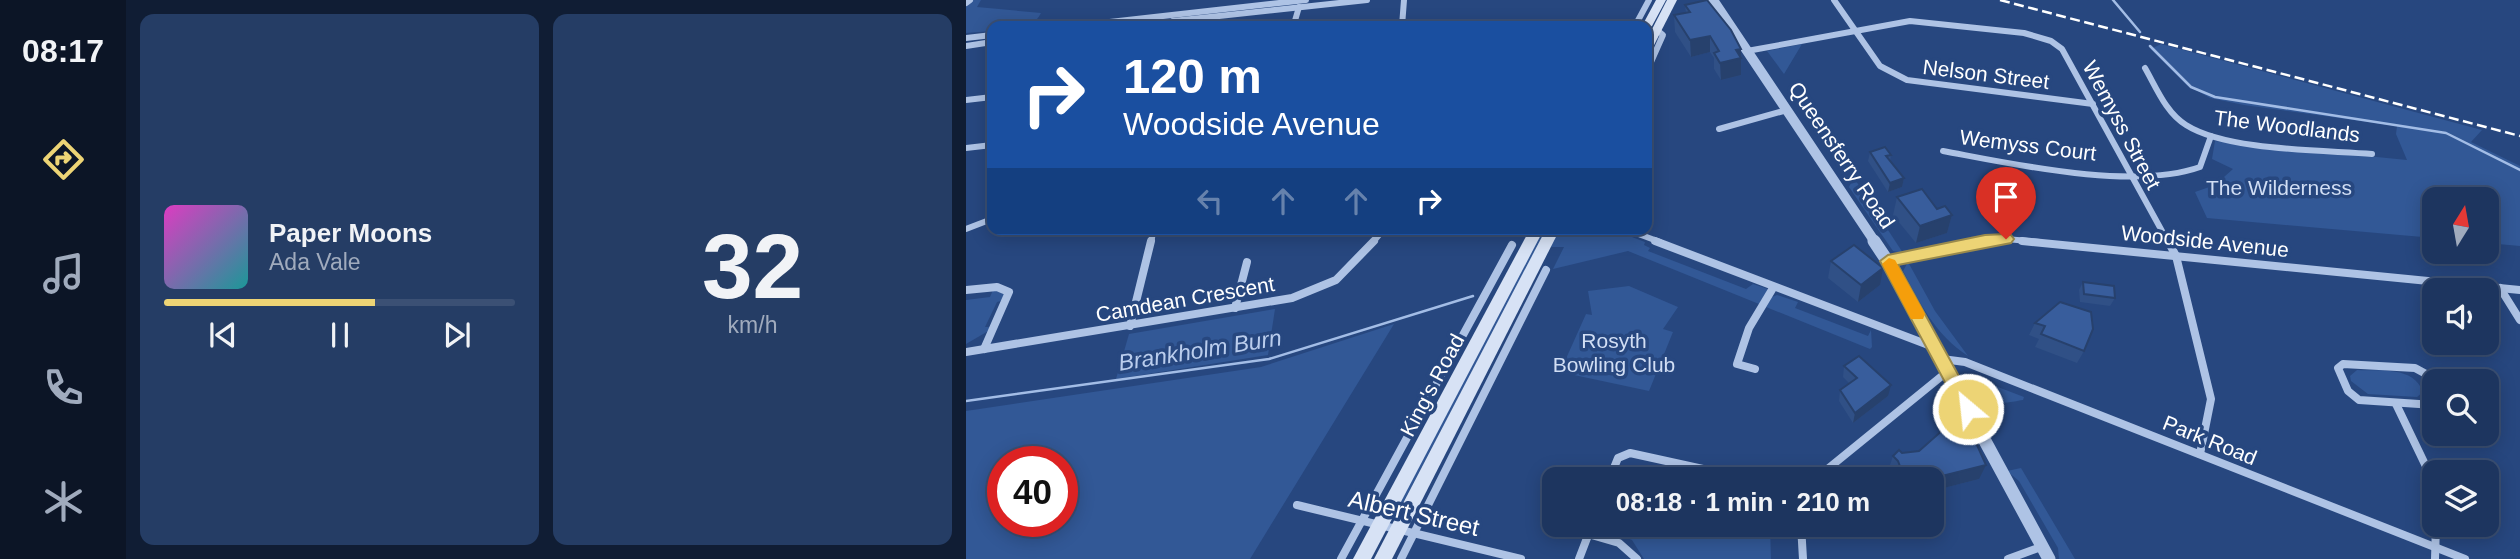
<!DOCTYPE html>
<meta charset="utf-8">
<style>
:root{--surface:#1d355f;--page:#253d65;--text:#f1f3f6;--muted:#a0abbd;--line:#3b5074;--accent:#edd475}
body{margin:0;font-family:Helvetica,sans-serif;background:var(--page);color:var(--text);height:100vh;display:flex;flex-direction:column;font-size:26px;white-space:nowrap}
*{box-sizing:border-box;margin:0}
p{font-size:23px;color:var(--muted)}
.icon{flex:none;width:38px;height:38px;fill:none;stroke:currentColor;stroke-width:2;stroke-linecap:round;stroke-linejoin:round}
.map{position:relative;flex:1;overflow:hidden}
.details{display:flex;flex-direction:column;gap:14px;padding:14px;background:#101d34;width:840px}
.details>*{flex:none}
.banner{position:absolute;left:21px;top:21px;width:665px;height:214px;border-radius:14px;box-shadow:0 4px 18px #0003,0 0 0 2px var(--line);background:#1a4fa0;color:#fff;overflow:hidden}
.needle{width:46px;rotate:11deg}
.controls{position:absolute;left:1456px;top:187px;display:grid;gap:14px}
.controls a{display:grid;place-items:center;width:77px;height:77px;border-radius:14px;background:var(--surface);box-shadow:0 4px 18px #0003,0 0 0 2px var(--line);font-size:35px}
.speed{position:absolute;left:21px;top:446px;display:flex;gap:14px;font-size:35px;font-weight:700;text-align:center}
.speed>*{display:grid;place-content:center;width:91px;height:91px;border-radius:50%;background:var(--surface);box-shadow:0 4px 18px #0003,0 0 0 2px var(--line);line-height:1}
.speed .limit{border:10px solid #d22;background:#fff;color:#111}
.pin{position:absolute;display:grid;place-items:center;width:60px;height:60px;color:#fff;margin:-72px -30px;border-radius:50% 50% 50% 0;rotate:-45deg;box-shadow:0 0 7px #0007}
.pin .icon{rotate:45deg}
.me{position:absolute;width:77px;margin:-38px;rotate:332deg;stroke-linejoin:round;filter:drop-shadow(0 0 5px #0008)}
.turn{display:flex;align-items:center;gap:24px;height:147px;padding:0 21px;font-size:32px}
.turn .icon{width:91px;height:91px;stroke-width:2.5}
.turn b{display:block;font-size:49px;line-height:60px}
.lanes{display:flex;align-items:center;height:66px;padding:0 21px;background:#0003;justify-content:center;gap:35px;direction:ltr}
.lanes .off{opacity:.35}
.details .card{flex:1;display:flex;flex-direction:column;justify-content:center;gap:10px;min-width:0;padding:0 24px;border-radius:14px;background:var(--page)}
.details .dial{align-items:center;gap:0}
.dial b{font-size:91px;line-height:1}
.song{display:flex;align-items:center;gap:21px}
.cover{width:84px;height:84px;border-radius:10px;background:linear-gradient(135deg,hsl(310 70% 55%),hsl(180 70% 35%))}
.played{height:7px;border-radius:4px;background:linear-gradient(90deg,var(--accent) 60%,var(--line) 60%)}
.keys{display:flex;justify-content:space-around;direction:ltr}
.details .tiles{flex:1;display:grid;gap:14px;grid-template-columns:repeat(2,1fr)}
.trip{position:absolute;left:576px;top:467px;width:402px;height:70px;border-radius:14px;background:var(--surface);box-shadow:0 4px 18px #0003,0 0 0 2px var(--line);font-weight:700;line-height:70px;text-align:center}
main{display:flex;flex:1;min-height:0}
.tab-bar{display:flex;flex-direction:column;width:126px;justify-content:space-around;align-items:center;background:#0c1526;color:var(--muted)}
.tab-bar .icon{width:49px;height:49px}
.tab-bar .selected{color:var(--accent)}
.tab-bar b{font-size:32px;color:var(--text)}
.map>svg:first-child{display:block}
</style>
<main>
<nav class="tab-bar">
<b>08:17</b>
<svg class="icon selected" aria-label="directions" viewBox="0 0 24 24"><path d="M12 3l9 9-9 9-9-9zM9 14v-3h6M13 9l2 2-2 2"/></svg>
<svg class="icon" aria-label="music" viewBox="0 0 24 24"><path d="M9 18V5l10-2v13"/><circle cx="6" cy="18" r="3"/><circle cx="16" cy="16" r="3"/></svg>
<svg class="icon" aria-label="phone" viewBox="0 0 24 24"><path d="M5 4h4l2 5-3 2q2 4 5 5l2-3 5 2v4C11 20 4 13 5 4z"/></svg>
<svg class="icon" aria-label="climate" viewBox="0 0 24 24"><path d="M12 3v18M4 7l16 10M4 17L20 7"/></svg>
</nav>
<section class="details">
<div class="tiles">
<div class="card">
<div class="song"><i class="cover"></i><div><b>Paper Moons</b><p>Ada Vale</p></div></div>
<div class="played"></div>
<div class="keys"><svg class="icon" aria-label="previous" viewBox="0 0 24 24"><path d="M18 5L8 12l10 7zM5 5v14"/></svg><svg class="icon" aria-label="pause" viewBox="0 0 24 24"><path d="M8 5v14M16 5v14"/></svg><svg class="icon" aria-label="next" viewBox="0 0 24 24"><path d="M6 5l10 7-10 7zM19 5v14"/></svg></div>
</div>
<div class="card dial"><b>32</b><p>km/h</p></div>
</div>
</section>
<div class="map">
<svg width="1554" height="559" viewBox="0 0 1554 559">
<rect width="100%" height="100%" fill="#27477f"/>
<g fill="#325896" fill-rule="evenodd">
<path d="M 5,0 L 15,0 L 11,7 L 75,13 C 66,32 45,26 26,26 L 26,31 L 0,33 L 0,4 Z"/>
<path d="M 836,44 L 818,74 L 801,51 Z"/>
<path d="M 1195,44 L 1516,130 L 1505,142 L 1554,166 L 1554,246 L 1521,243 L 1521,200 L 1468,200 L 1468,238 L 1241,218 L 1229,192 L 1249,185 L 1267,169 L 1246,159 L 1249,141 L 1441,160 L 1430,134 L 1431,126 L 1278,105 L 1244,98 L 1221,85 L 1185,49 Z"/>
<path d="M 890,181 L 937,253 L 927,251 L 883,187 L 885,183 Z"/>
<path d="M 594,229 L 645,229 L 679,242 L 678,245 L 684,248 L 682,251 L 780,289 L 787,284 L 802,289 L 793,304 L 662,251 L 587,269 L 598,247 L 583,247 Z"/>
<path d="M 575,232 L 579,233 L 430,516 L 426,514 Z"/>
<path d="M 942,262 L 969,311 L 1002,356 C 969,334 955,305 937,271 Z"/>
<path d="M 663,286 L 712,307 L 697,329 L 707,332 L 683,391 L 594,372 L 620,314 L 626,315 L 622,291 Z"/>
<path d="M 27,290 L 38,293 L 38,300 L 31,302 L 19,327 L 26,327 L 24,330 L 0,344 L 0,300 L 24,297 Z"/>
<path d="M 811,295 L 832,302 L 829,308 L 902,336 L 905,330 L 906,347 L 904,349 L 800,307 L 806,297 Z"/>
<path d="M 309,309 L 302,355 L 150,379 L 163,334 Z"/>
<path d="M 428,324 L 284,559 L 0,559 L 0,411 L 295,367 ZM 37,462 L 96,462 L 96,522 L 37,522 Z"/>
<path d="M 1391,370 C 1414,371 1448,366 1457,392 L 1451,397 L 1402,394 L 1385,381 L 1384,376 Z"/>
<path d="M 1011,379 L 1058,397 L 1057,400 C 1027,405 1026,407 1011,379 Z"/>
<path d="M 1055,468 L 1109,559 L 1093,559 L 1092,548 L 1053,481 L 1041,471 Z"/>
<path d="M 662,525 L 804,525 L 805,559 L 678,559 L 666,540 L 640,530 L 659,534 Z"/>
</g>
<g fill="none" stroke-linecap="round" stroke-linejoin="round">
<g stroke="#a3bde6" stroke-width="2.5">
<path d="M 1147,0 L 1174,32"/>
<path d="M 1184,46 L 1225,87 L 1249,97 L 1480,133 L 1554,170"/>
<path d="M 0,401 L 303,359 L 507,296"/>
</g>
<g stroke="#aec3e5" stroke-width="6">
<path d="M 868,0 L 914,66 L 941,80 L 1127,104"/>
<path d="M 0,3 L 4,0"/>
<path d="M 333,7 L 328,24 L 345,22"/>
<path d="M 207,21 L 401,0"/>
<path d="M 108,26 L 340,0"/>
<path d="M 436,26 L 438,0"/>
<path d="M 669,26 L 683,0"/>
<path d="M 0,38 L 26,35"/>
<path d="M 0,46 L 26,42"/>
<path d="M 781,51 L 944,21 L 1058,33 L 1085,41 L 1096,49 L 1202,242"/>
<path d="M 1179,68 C 1190,87 1200,113 1220,125 C 1261,151 1356,150 1406,154"/>
<path d="M 681,71 L 697,35 L 691,30"/>
<path d="M 0,100 L 26,97"/>
<path d="M 753,129 L 821,110"/>
<path d="M 0,148 L 26,145"/>
<path d="M 977,151 C 1047,164 1167,191 1234,167 L 1245,136"/>
<path d="M 0,229 L 26,219"/>
<path d="M 659,229 L 694,242"/>
<path d="M 185,242 L 188,229"/>
<path d="M 407,242 L 418,229"/>
<path d="M 1013,242 L 1040,239 L 1074,242"/>
</g>
<g stroke="#aec3e5" stroke-width="8">
<path d="M 689,241 L 965,346"/>
<path d="M 1056,241 L 1554,290"/>
<path d="M 1202,241 L 1210,256 L 1245,399 L 1234,454"/>
<path d="M 922,262 L 1023,241"/>
<path d="M 1534,288 L 1554,320"/>
<path d="M 0,290 L 31,287 L 43,292 L 18,349"/>
<path d="M 269,308 L 281,262"/>
<path d="M 164,326 L 185,241"/>
<path d="M 0,352 L 326,298 L 370,280 L 408,241"/>
<path d="M 976,359 L 999,362 L 1499,559"/>
<path d="M 789,369 L 771,364 L 783,328 L 807,288"/>
<path d="M 1468,390 L 1460,374 L 1449,368 L 1377,364 L 1372,368 L 1382,391 L 1393,400 L 1468,405"/>
<path d="M 1430,404 L 1468,483"/>
<path d="M 643,480 L 652,458 L 664,453 L 787,480"/>
<path d="M 848,480 L 982,371"/>
<path d="M 331,505 L 555,559"/>
<path d="M 835,525 L 837,559"/>
<path d="M 622,534 L 653,543 L 671,559"/>
<path d="M 375,559 L 546,245"/>
<path d="M 435,559 L 580,270"/>
<path d="M 613,559 L 626,525"/>
<path d="M 1042,559 L 1075,547"/>
<path d="M 1469,559 L 1470,525"/>
</g>
<path stroke="#aec3e5" stroke-width="10" d="M 747,0 L 909,242"/>
<path stroke="#aec3e5" stroke-width="13" d="M 908,241 L 922,262 L 1083,559"/>
<g fill="#d7e2f5" fill-rule="evenodd">
<path d="M 690,0 L 700,0 L 686,26 L 681,29 L 681,26 L 676,26 Z"/>
<path d="M 701,0 L 711,0 L 686,49 L 681,52 L 681,39 Z"/>
<path d="M 564,229 L 578,229 L 405,559 L 387,559 Z"/>
<path d="M 580,229 L 594,229 L 426,559 L 408,559 Z"/>
</g>
<path stroke="#fff" stroke-width="2.5" stroke-dasharray="10 4.5" stroke-linecap="butt" d="M 1034,0 L 1554,136"/>
</g>
<g fill="#305086">
<path d="M 719,5 L 775,49 L 775,75 L 755,80 L 748,69 L 748,58 L 744,52 L 725,57 L 709,32 L 708,15 L 720,13 Z"/>
<path d="M 904,152 L 925,155 L 924,161 L 938,178 L 936,187 L 922,192 L 902,161 Z"/>
<path d="M 931,197 L 986,215 L 981,233 L 950,243 L 927,215 Z"/>
<path d="M 865,261 L 914,285 L 892,302 L 862,278 Z"/>
<path d="M 1117,282 L 1149,298 L 1144,306 L 1114,302 L 1113,290 Z"/>
<path d="M 1094,302 L 1118,351 L 1111,363 L 1069,347 L 1073,339 L 1063,335 L 1069,323 Z"/>
<path d="M 878,366 L 922,396 L 887,423 L 873,401 L 874,390 L 884,384 L 877,377 Z"/>
<path d="M 936,453 L 1013,479 L 966,491 L 966,480 L 929,480 L 927,475 L 922,471 L 927,456 Z"/>
</g>
<g fill="#27416d">
<path d="M 744,36 L 744,52 L 725,57 L 724,40 Z"/>
<path d="M 775,49 L 775,75 L 755,80 L 754,63 L 770,50 Z"/>
<path d="M 938,178 L 936,187 L 922,192 L 924,183 Z"/>
<path d="M 986,215 L 981,233 L 950,243 L 954,226 Z"/>
<path d="M 917,268 L 914,285 L 892,302 L 895,285 Z"/>
<path d="M 925,385 L 922,396 L 887,423 L 889,413 Z"/>
<path d="M 1020,465 L 1013,479 L 966,491 L 966,480 L 960,480 Z"/>
</g>
<g fill="#385d9c" stroke="#27416d" stroke-width="2">
<path d="M 741,0 L 765,30 L 775,49 L 770,50 L 775,58 L 754,63 L 748,53 L 753,51 L 744,36 L 724,40 L 708,15 L 724,12 L 719,5 Z"/>
<path d="M 919,147 L 925,155 L 920,156 L 938,178 L 924,183 L 904,152 Z"/>
<path d="M 956,189 L 971,209 L 979,206 L 986,215 L 954,226 L 931,197 Z"/>
<path d="M 888,245 L 917,268 L 895,285 L 865,261 Z"/>
<path d="M 1117,282 L 1148,286 L 1149,298 L 1118,294 Z"/>
<path d="M 1094,302 L 1125,312 L 1127,329 L 1118,351 L 1075,334 L 1079,326 L 1069,323 Z"/>
<path d="M 893,356 L 925,385 L 889,413 L 874,390 L 891,378 L 878,366 Z"/>
<path d="M 979,428 L 992,440 L 1007,436 L 1020,465 L 960,480 L 939,480 L 932,461 L 927,456 L 933,450 L 936,453 L 953,451 Z"/>
</g>
<path fill="#edd475" stroke="#9a8a4c" stroke-width="2" d="M 1040,234 L 1045,235 L 1048,239 L 1045,243 L 932,265 L 1011,409 L 1008,414 L 1002,417 L 996,414 L 914,261 L 922,255 L 1019,235 Z"/>
<path fill="#f59e0b" d="M 923,258 L 929,260 L 957,310 L 959,314 L 957,319 L 945,319 L 916,264 Z"/>
<g text-anchor="middle" dominant-baseline="central" stroke-width="7" stroke-linejoin="round" paint-order="stroke">
<g font-size="21" fill="#fff" stroke="#27477f">
<text transform="translate(1020 74) rotate(7)">Nelson Street</text>
<text transform="translate(1156 125) rotate(62)">Wemyss Street</text>
<text transform="translate(1321 126) rotate(7)">The Woodlands</text>
<text transform="translate(1062 145) rotate(7)">Wemyss Court</text>
<text transform="translate(876 155) rotate(56)">Queensferry Road</text>
<text transform="translate(1239 241) rotate(6)">Woodside Avenue</text>
<text transform="translate(219 299) rotate(-10)">Camdean Crescent</text>
<text transform="translate(466 385) rotate(-62)">King's Road</text>
<text transform="translate(1244 440) rotate(22)">Park Road</text>
</g>
<g font-size="21" fill="#d1def4" stroke="#27477f">
<text x="1313" y="187">The Wilderness</text>
<text x="648" y="340">Rosyth<tspan x="648" dy="24">Bowling Club</tspan></text>
</g>
<g font-size="23" font-style="italic" fill="#bacded" stroke="#27477f">
<text transform="translate(234 350) rotate(-9)">Brankholm Burn</text>
</g>
<g font-size="24" fill="#fff" stroke="#27477f">
<text transform="translate(448 513) rotate(13)">Albert Street</text>
</g>
</g>
</svg>
<div class="controls">
<a><svg class="needle" viewBox="-14 -14 28 28"><path d="M0-13l5 13h-10z" fill="#e53935"/><path d="M0 13l5-13h-10z" fill="#a0abbd"/></svg></a>
<a><svg class="icon" aria-label="sound" viewBox="0 0 24 24"><path d="M4 9h4l5-4v14l-5-4H4zM17 9q2 3 0 6"/></svg></a>
<a><svg class="icon" aria-label="search" viewBox="0 0 24 24"><circle cx="10" cy="10" r="6"/><path d="M15 15l6 6"/></svg></a>
<a><svg class="icon" aria-label="layers" viewBox="0 0 24 24"><path d="M12 4l9 5-9 5-9-5zM3 14l9 5 9-5"/></svg></a>
</div>
<div class="speed"><div class="limit">40</div></div>
<div class="pin" style="left:1040px;top:239px;background:#d93025"><svg class="icon" aria-label="arrive" viewBox="0 0 24 24"><path d="M6 21V4h12l-3 4 3 4H6"/></svg></div>
<svg class="me" style="left:1002px;top:409px" viewBox="-20 -20 40 40"><circle r="17" fill="#edd475" stroke="#fff" stroke-width="3"/><path d="M0-11L8 9 0 5-8 9z" fill="#fff"/></svg>
<div class="trip">08:18 · 1 min · 210 m</div>
<div class="banner">
<div class="turn"><svg class="icon" aria-label="right" viewBox="0 0 24 24"><path d="M7 20v-9h11M14 6l5 5-5 5"/></svg><div><b>120 m</b>Woodside Avenue</div></div>
<div class="lanes"><svg class="icon off" aria-label="left" viewBox="0 0 24 24"><path d="M17 20v-9H6M10 6l-5 5 5 5"/></svg><svg class="icon off" aria-label="ahead" viewBox="0 0 24 24"><path d="M12 20V5M6 11l6-6 6 6"/></svg><svg class="icon off" aria-label="ahead" viewBox="0 0 24 24"><path d="M12 20V5M6 11l6-6 6 6"/></svg><svg class="icon" aria-label="right" viewBox="0 0 24 24"><path d="M7 20v-9h11M14 6l5 5-5 5"/></svg></div>
</div>
</div>
</main>
